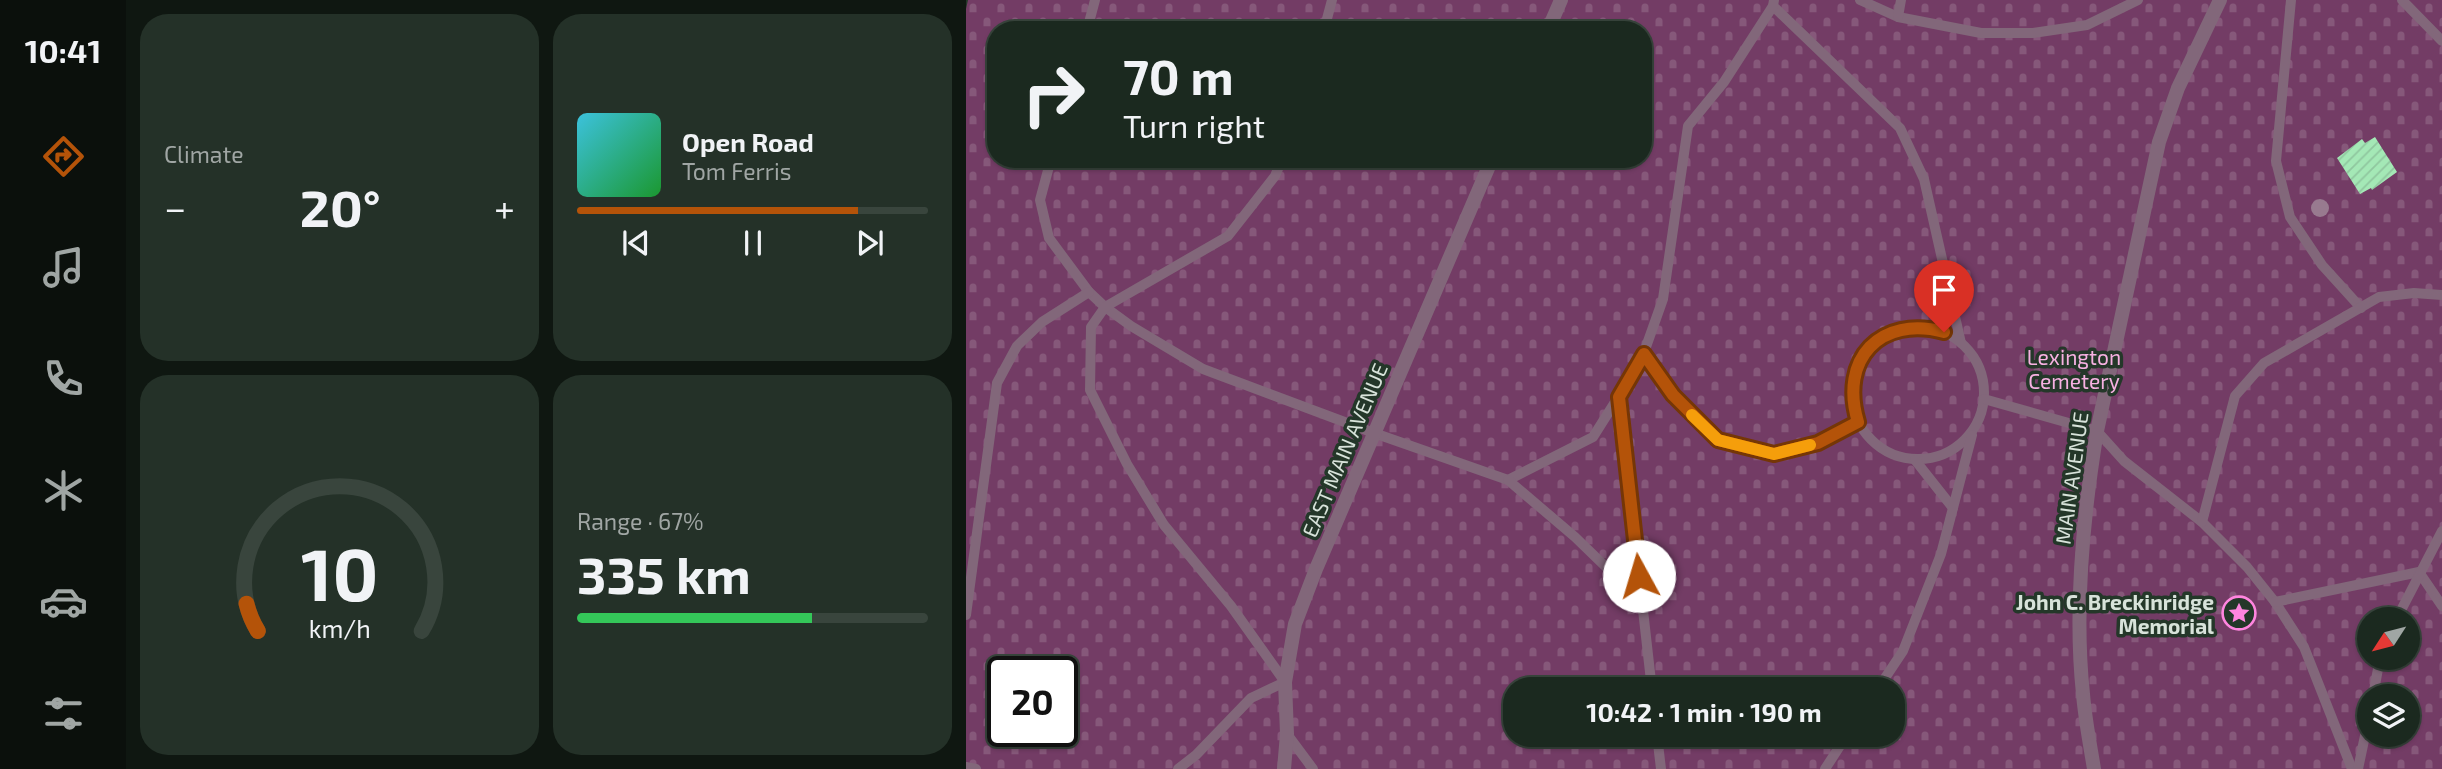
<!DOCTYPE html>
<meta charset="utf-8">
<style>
:root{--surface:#1b291f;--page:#243128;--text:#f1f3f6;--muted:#a0a6a4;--line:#39453d;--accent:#b45309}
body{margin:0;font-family:"Exo 2",sans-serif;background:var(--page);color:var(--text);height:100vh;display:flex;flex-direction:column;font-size:26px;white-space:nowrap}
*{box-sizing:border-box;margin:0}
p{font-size:23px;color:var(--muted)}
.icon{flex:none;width:38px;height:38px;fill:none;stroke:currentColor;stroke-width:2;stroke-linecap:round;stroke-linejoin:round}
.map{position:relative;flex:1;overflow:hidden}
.panel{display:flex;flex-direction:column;gap:14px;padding:14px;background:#0f1711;width:840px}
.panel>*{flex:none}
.guide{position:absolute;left:21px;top:21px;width:665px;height:147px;border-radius:28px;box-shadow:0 2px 5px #0004,0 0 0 2px var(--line);background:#1b291f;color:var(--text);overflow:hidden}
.needle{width:46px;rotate:234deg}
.tools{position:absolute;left:1391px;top:607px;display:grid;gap:14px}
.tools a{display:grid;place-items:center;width:63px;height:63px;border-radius:50%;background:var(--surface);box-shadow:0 2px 5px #0004,0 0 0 2px var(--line);font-size:35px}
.speed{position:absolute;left:21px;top:656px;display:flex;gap:14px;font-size:35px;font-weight:700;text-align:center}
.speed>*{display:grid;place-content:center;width:91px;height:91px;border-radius:50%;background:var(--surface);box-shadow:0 2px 5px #0004,0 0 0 2px var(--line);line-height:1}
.speed .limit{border:4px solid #111;border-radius:10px;background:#fff;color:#111}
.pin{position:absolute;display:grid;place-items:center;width:60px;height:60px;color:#fff;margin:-72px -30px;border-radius:50% 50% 50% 0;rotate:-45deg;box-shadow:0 0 7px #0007}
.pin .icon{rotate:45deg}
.me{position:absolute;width:77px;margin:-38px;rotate:354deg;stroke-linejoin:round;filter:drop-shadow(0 0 5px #0008)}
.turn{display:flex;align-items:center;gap:24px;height:147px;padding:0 21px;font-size:32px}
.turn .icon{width:91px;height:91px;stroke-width:2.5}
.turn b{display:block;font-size:49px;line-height:60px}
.big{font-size:52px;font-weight:700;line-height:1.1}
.panel .tile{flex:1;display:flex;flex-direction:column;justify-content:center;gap:10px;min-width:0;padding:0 24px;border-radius:28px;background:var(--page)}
.panel .dial{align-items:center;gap:0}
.dial svg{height:182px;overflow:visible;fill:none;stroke:var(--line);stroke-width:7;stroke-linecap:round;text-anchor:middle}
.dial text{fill:var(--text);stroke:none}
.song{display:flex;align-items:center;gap:21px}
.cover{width:84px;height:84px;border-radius:10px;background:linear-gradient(135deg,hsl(190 70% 55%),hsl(130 70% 35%))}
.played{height:7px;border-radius:4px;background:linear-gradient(90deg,var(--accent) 80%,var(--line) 80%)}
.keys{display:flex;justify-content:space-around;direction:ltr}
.heat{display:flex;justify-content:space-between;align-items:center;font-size:38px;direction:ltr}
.charge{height:10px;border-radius:5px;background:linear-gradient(90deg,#34c759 67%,var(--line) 0)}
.panel .tiles{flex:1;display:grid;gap:14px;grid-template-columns:repeat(2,1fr)}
.trip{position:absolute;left:537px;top:677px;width:402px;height:70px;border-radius:28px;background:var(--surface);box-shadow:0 2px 5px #0004,0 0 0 2px var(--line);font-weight:700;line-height:70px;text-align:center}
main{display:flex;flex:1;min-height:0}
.menu{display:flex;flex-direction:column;width:126px;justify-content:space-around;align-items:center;background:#0b100c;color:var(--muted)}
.menu .icon{width:49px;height:49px}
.menu .current{color:var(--accent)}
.menu b{font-size:32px;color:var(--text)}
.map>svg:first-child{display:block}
</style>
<main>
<nav class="menu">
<b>10:41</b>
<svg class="icon current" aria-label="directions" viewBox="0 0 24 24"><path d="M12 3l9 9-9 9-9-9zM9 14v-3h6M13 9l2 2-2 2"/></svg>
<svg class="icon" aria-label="music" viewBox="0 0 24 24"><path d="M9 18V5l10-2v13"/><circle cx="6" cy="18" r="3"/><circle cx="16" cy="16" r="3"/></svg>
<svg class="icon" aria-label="phone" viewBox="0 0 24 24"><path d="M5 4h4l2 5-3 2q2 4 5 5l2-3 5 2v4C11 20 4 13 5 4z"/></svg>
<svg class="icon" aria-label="climate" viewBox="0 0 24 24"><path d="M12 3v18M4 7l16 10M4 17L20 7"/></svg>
<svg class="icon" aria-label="car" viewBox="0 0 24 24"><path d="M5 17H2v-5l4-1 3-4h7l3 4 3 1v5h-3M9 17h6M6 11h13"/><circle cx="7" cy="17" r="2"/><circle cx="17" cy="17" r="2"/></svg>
<svg class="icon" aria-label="filters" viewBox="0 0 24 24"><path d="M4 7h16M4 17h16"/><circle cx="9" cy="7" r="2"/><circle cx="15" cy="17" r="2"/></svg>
</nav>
<section class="panel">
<div class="tiles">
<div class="tile"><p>Climate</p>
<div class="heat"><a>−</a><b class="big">20°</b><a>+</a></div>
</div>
<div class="tile">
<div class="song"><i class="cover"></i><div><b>Open Road</b><p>Tom Ferris</p></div></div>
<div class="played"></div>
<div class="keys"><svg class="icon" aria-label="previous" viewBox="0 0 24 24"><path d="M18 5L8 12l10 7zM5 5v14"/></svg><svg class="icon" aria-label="pause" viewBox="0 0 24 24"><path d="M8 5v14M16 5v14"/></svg><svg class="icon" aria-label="next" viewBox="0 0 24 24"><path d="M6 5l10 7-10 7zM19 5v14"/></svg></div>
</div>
<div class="tile dial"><svg viewBox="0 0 100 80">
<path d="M14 69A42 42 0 1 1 86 69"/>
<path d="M14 69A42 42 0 0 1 9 57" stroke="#b45309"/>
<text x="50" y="56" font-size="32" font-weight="700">10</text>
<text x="50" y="72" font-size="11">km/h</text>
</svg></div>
<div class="tile"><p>Range · 67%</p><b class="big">335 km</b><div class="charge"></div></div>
</div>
</section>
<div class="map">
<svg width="1476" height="769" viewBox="0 0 1476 769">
<defs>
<pattern id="cemetery-stones" width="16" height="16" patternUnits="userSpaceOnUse" patternTransform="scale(1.75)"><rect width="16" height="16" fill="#733c65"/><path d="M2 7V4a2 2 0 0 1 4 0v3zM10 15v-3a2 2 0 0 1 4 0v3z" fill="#86587a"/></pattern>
<pattern id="building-hatch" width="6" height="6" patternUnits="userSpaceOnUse" patternTransform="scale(1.75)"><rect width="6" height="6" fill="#a4e8b6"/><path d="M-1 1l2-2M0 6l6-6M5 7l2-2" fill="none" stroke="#90c79f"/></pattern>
</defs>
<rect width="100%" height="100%" fill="#243729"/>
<path fill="url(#cemetery-stones)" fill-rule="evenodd" d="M 2,0 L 1476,0 L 1476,769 L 0,769 L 0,9 ZM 30,30 L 677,30 L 677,159 L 30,159 ZM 1404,620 L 1442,620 L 1442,658 L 1404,658 ZM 37,672 L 96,672 L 96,732 L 37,732 ZM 550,690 L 928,690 L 928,735 L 550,735 ZM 1404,696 L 1442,696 L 1442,735 L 1404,735 Z"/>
<path fill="url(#building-hatch)" d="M 1409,137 L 1431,172 L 1406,190 L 1405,188 L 1394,194 L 1371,158 L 1396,139 L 1399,143 Z"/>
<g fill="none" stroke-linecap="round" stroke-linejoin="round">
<g stroke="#82677a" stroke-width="10">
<path d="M 894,0 L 932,17 L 1015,33 L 1067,33 L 1121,25 L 1172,0"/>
<path d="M 1325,0 L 1310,161 L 1324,217 L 1356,265 L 1395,308"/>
<path d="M 1436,0 L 1476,41"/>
<path d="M 807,6 L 934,128 L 958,179 L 995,343"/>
<path d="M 932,17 L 935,0"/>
<path d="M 121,30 L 129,0"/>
<path d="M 358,30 L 366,0"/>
<path d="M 85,159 L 74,200 L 83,238 L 123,292 L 139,307 L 165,326 L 237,369 L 408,433 L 542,480 L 627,437 L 675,361 L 697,299 L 722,126 L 758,82 L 807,6 L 808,0"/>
<circle cx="952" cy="393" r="66"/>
<path d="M 678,354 L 707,395 L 752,440 L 808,454 L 852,443 L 892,422"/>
<path d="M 653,397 L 686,690"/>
<path d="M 1018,399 L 1131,431 L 1158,461 L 1236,522 L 1281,567 L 1309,602 L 1338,647 L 1386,769"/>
<path d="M 949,460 L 987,508"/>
<path d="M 542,480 L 609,537 L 676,602"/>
<path d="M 1236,522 L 1269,396 L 1298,363 L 1413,297 L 1448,293 L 1476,295"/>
<path d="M 1309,602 L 1453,572 L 1476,606"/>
<path d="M 0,615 L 31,383 L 51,346 L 76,322 L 123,292"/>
<path d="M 1430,620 L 1476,531"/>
<path d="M 911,690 L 937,651 L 975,554 L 1006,435"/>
<path d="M 1407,696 L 1414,658"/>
<path d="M 321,734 L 347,769"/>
<path d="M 691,735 L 695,769"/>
<path d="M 0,767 L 10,769"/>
<path d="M 212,769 L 230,755 L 285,698 L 319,682 L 265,606 L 198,525 L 161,464 L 124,390 L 125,327 L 139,307 L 262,236 L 309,176 L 316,159"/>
<path d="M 859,769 L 881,735"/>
<path d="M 1392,769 L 1404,712"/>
</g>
<g stroke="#82677a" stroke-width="14">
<path d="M 582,30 L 595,0"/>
<path d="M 318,769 L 321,734 L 319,682 L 329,624 L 350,569 L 526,159"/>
<path d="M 1128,769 C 1124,744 1119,719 1117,694 C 1108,609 1117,516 1131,431 L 1193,142 L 1212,88 L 1254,0"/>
</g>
</g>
<circle fill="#987a8f" cx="1354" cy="208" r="9"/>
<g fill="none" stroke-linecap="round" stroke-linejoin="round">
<defs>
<path id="route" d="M 673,576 L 653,397 L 678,354 L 707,395 L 752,440 L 808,454 L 852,443 L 892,422 C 873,359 914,315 978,332"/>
</defs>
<use href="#route" stroke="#753606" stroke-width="18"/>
<use href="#route" stroke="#b45309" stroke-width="12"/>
<path stroke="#f59e0b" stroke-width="12" d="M 726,415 L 752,440 L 808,454 L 844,445"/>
</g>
<defs>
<symbol id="sight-ring" viewBox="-11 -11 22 22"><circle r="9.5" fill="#243729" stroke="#ff85df" stroke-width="1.5"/><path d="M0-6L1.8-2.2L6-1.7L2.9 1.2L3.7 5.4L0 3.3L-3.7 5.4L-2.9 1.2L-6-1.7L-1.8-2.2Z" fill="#ff85df"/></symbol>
</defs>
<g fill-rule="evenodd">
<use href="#sight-ring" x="1254" y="594" width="38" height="38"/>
</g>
<g text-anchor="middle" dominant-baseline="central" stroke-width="7" stroke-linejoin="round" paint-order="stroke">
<g font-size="21" fill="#f7b1e2" stroke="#243729">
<text x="1108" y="356">Lexington<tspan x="1108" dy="24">Cemetery</tspan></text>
</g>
<g font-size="21" fill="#d8e3da" stroke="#243729">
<text transform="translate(378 450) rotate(-67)">EAST MAIN AVENUE</text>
<text transform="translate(1105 478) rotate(-82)">MAIN AVENUE</text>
</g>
<g font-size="21" font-weight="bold" fill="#d8e3da" stroke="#243729" text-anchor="end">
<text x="1248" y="601">John C. Breckinridge<tspan x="1248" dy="24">Memorial</tspan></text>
</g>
</g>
</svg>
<div class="tools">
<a><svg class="needle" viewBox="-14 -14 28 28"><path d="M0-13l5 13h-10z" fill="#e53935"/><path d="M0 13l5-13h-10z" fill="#a0a6a4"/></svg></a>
<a><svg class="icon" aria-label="layers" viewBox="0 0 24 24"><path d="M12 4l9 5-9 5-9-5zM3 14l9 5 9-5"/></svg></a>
</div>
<div class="speed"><div class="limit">20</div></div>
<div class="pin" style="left:978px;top:332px;background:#d93025"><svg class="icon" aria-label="arrive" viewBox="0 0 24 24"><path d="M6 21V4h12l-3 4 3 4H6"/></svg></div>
<svg class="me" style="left:673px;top:576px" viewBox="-20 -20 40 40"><circle r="19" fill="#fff"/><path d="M0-13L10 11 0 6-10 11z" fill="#b45309"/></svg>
<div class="trip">10:42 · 1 min · 190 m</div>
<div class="guide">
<div class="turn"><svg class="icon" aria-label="right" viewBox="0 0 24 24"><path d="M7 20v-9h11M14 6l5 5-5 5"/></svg><div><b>70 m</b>Turn right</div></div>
</div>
</div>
</main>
